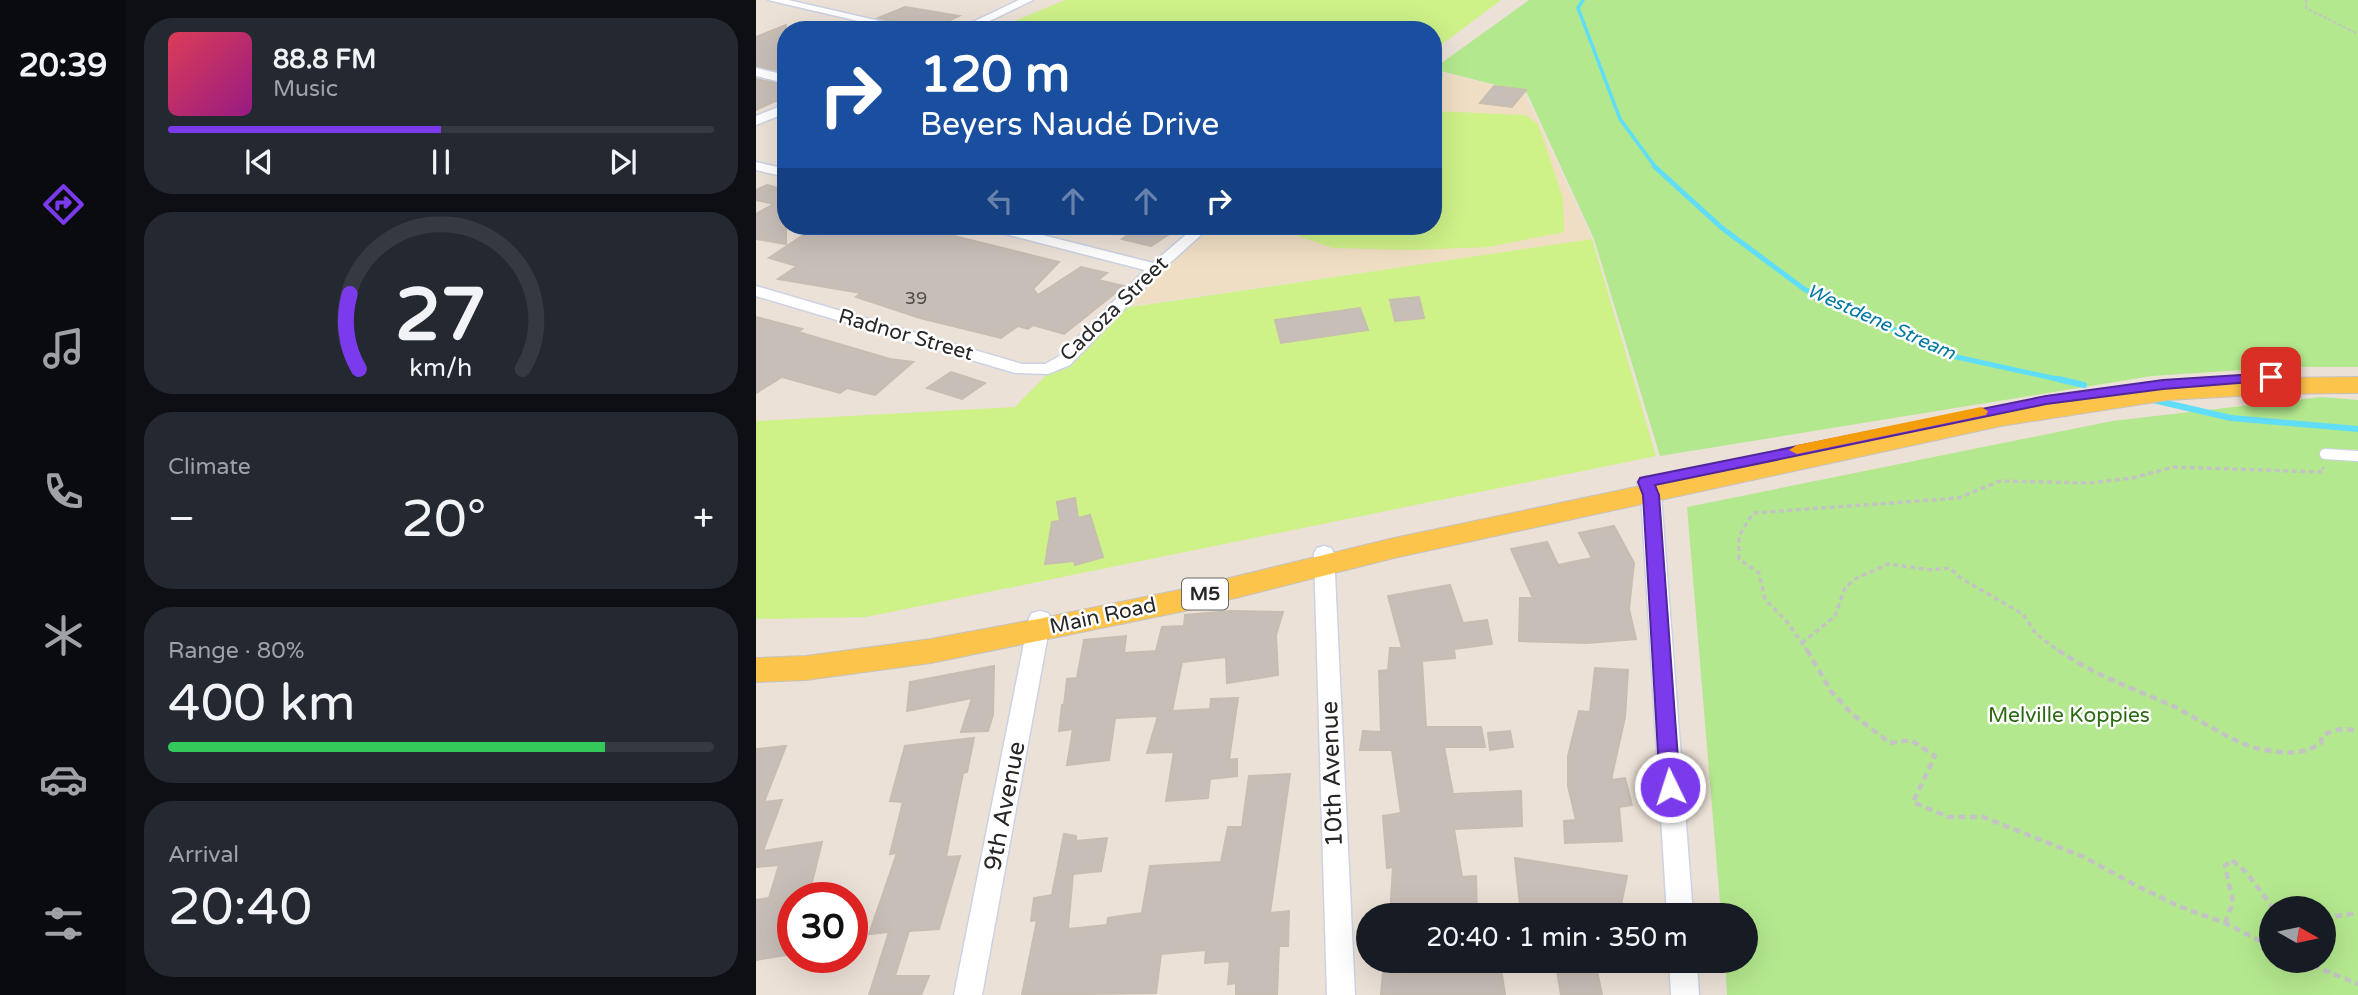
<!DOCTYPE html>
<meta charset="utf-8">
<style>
:root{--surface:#171b24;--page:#242831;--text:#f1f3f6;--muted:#9ea1a6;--line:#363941;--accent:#7c3aed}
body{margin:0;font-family:"Varela Round",sans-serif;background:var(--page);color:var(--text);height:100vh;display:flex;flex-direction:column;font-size:26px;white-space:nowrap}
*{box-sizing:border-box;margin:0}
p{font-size:23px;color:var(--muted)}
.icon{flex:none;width:38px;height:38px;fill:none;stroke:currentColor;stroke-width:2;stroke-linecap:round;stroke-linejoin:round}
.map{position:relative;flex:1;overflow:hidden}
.panel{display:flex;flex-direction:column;gap:18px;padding:18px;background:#0d0f14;width:630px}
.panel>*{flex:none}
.guide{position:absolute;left:21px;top:21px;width:665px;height:214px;border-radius:28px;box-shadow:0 7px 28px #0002;background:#1a4fa0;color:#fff;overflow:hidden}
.needle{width:46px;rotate:99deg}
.buttons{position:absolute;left:1503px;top:896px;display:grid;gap:14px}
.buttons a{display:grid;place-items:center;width:77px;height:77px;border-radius:50%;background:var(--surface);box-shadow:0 7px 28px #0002;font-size:35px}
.speed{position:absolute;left:21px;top:882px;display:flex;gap:14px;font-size:35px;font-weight:700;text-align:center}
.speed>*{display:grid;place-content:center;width:91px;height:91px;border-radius:50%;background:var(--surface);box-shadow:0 7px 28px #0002;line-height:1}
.speed .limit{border:10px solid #d22;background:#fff;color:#111}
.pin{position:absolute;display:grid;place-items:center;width:60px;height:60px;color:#fff;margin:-30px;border-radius:14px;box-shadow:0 4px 10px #0006}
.me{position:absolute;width:77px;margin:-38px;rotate:356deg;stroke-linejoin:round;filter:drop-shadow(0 0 5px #0008)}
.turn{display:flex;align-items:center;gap:24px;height:147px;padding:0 28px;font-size:32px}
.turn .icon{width:91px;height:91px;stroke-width:2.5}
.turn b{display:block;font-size:49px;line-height:60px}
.lanes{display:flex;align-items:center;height:66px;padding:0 28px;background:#0003;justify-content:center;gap:35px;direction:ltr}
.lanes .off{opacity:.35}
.big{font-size:52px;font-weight:600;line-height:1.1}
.panel .widget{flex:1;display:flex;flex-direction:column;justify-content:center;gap:10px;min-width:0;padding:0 24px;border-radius:28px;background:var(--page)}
.panel .dial{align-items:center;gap:0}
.dial svg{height:182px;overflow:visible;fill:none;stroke:var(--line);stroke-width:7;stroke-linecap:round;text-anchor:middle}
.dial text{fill:var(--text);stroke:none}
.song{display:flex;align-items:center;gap:21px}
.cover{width:84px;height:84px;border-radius:10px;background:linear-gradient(135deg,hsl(350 70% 55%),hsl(310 70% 35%))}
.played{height:7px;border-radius:4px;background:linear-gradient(90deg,var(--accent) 50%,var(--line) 50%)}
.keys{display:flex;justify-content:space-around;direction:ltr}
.heat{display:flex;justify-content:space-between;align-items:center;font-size:38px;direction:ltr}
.charge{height:10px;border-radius:5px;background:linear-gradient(90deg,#34c759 80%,var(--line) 0)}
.trip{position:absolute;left:600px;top:903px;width:402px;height:70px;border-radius:35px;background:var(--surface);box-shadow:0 7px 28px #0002;font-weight:600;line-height:70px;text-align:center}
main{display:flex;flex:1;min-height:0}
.dock{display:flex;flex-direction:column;width:126px;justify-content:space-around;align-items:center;background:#090b0e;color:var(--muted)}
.dock .icon{width:49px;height:49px}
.dock .current{color:var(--accent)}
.dock b{font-size:32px;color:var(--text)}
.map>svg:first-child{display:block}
</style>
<main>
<nav class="dock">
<b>20:39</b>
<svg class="icon current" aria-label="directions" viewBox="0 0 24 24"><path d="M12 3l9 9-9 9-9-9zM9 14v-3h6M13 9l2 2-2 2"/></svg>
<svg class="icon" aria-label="music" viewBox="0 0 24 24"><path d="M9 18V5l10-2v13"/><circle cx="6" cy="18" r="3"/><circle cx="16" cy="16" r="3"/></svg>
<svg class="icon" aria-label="phone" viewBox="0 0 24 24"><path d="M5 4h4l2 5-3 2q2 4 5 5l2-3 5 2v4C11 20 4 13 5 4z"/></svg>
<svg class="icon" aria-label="climate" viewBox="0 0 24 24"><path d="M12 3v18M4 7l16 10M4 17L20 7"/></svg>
<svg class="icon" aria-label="car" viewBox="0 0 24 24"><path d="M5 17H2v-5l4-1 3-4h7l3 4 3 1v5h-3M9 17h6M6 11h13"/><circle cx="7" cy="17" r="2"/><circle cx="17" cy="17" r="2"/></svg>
<svg class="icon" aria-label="filters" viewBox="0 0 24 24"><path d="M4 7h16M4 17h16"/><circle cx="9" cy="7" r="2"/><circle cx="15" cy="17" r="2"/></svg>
</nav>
<section class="panel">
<div class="widget">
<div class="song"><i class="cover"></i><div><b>88.8 FM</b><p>Music</p></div></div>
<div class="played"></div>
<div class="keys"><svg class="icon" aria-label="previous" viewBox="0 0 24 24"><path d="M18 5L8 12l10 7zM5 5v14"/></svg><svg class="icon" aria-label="pause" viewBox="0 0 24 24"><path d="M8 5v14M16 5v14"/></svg><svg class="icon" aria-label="next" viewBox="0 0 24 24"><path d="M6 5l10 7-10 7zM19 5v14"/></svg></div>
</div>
<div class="widget dial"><svg viewBox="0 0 100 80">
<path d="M14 69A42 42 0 1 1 86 69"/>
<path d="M14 69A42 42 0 0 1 10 36" stroke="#7c3aed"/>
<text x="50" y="56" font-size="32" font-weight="700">27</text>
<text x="50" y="72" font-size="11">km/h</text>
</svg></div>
<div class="widget"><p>Climate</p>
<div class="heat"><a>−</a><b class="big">20°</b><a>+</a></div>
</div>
<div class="widget"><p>Range · 80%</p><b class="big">400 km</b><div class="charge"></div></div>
<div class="widget"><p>Arrival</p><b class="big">20:40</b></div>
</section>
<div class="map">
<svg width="1602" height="995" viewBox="0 0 1602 995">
<rect width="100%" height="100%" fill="#ece1d7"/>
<path fill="#f0dec4" d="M 677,70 L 768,93 L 836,239 L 354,309 L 450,226 L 677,226 Z"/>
<g fill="#b4e88e" fill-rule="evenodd">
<path d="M 773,0 L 1602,0 L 1602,367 L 1533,367 L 1396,376 L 904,456 L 838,239 L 771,93 L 677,69 Z"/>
<path d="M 1565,397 L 1602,400 L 1602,995 L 971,995 L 969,961 L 990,961 L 990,915 L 965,915 L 931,507 L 1356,421 ZM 1516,908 L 1568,908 L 1568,961 L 1516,961 Z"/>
</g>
<g fill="#cef188">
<path d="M 309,0 L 745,0 L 677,51 L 677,30 L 481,30 L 467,27 L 460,30 L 240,29 Z"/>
<path d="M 677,111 L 769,115 L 782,124 L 807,198 L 808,232 L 733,247 L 656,250 L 577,248 L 519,228 L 519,226 L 677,226 Z"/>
<path d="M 836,239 L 900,456 L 110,617 L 0,619 L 0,421 L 259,407 L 354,310 Z"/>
</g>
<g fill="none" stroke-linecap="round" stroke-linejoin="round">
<path stroke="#5fddf9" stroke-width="3.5" d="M 827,0 L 822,8 L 864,119 L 900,168"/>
<path stroke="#5fddf9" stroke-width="5" d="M 898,166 L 966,228 L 1048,289 L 1196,356 L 1310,381"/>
<g stroke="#5fddf9" stroke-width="6">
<path d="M 1302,379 L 1328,385"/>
<path d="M 1397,400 L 1475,418 L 1602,429"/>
</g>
</g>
<g fill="#c7beb7" stroke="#c7bdb1" stroke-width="2">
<path d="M 149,7 L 203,16 L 173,30 L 122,18 Z"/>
<path d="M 30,25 L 30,72 L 0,66 L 0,37 Z"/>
<path d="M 0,79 L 30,85 L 30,102 L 19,101 L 0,110 Z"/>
<path d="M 738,86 L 770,90 L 756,107 L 724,103 Z"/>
<path d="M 11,185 L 30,190 L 30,244 L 0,239 L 0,214 L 18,204 L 0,200 L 0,190 Z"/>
<path d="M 89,226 L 158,226 L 303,262 L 277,289 L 282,295 L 325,267 L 351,273 L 342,280 L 368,286 L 308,334 L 277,325 L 272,329 L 262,326 L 245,338 L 164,318 L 100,297 L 105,293 L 22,279 L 41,266 L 13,258 L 55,230 L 76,233 Z"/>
<path d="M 385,226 L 387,226 L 415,233 L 395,246 L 366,239 Z"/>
<path d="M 663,297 L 668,318 L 639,321 L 634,300 Z"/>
<path d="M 604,308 L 612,330 L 525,343 L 519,320 Z"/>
<path d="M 0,317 L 46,329 L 42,332 L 134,359 L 157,362 L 119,395 L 91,388 L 84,393 L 26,377 L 0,393 Z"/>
<path d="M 195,372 L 229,383 L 206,399 L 171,388 Z"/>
<path d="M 319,498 L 322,518 L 334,515 L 347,557 L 319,565 L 318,561 L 289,564 L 296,522 L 304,521 L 301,502 Z"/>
<path d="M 858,526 L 878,563 L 873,609 L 880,639 L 831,643 L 763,641 L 764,598 L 777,598 L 755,549 L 791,542 L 802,565 L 836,558 L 823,533 Z"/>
<path d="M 694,585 L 707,623 L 731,620 L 736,644 L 698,649 L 699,658 L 666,661 L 670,727 L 725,727 L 729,747 L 688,747 L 697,794 L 765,791 L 766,826 L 698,829 L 706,877 L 720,876 L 721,915 L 634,915 L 637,867 L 631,868 L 627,816 L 645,813 L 636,750 L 604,750 L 607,731 L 625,732 L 623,671 L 632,670 L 634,648 L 646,648 L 632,596 Z"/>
<path d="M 475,611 L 527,612 L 520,635 L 522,675 L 471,683 L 470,657 L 426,662 L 416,711 L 454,709 L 455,699 L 482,698 L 473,760 L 481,759 L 481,776 L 454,779 L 452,798 L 410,801 L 418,752 L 391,753 L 402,716 L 359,718 L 353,760 L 311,765 L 317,729 L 303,731 L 306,705 L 308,705 L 311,679 L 321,678 L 328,640 L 370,636 L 368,653 L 400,651 L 406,627 L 428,626 L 429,615 Z"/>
<path d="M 238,666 L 237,715 L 232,731 L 205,732 L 216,698 L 151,711 L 154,682 Z"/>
<path d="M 839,668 L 872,670 L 869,717 L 855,780 L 869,778 L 876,805 L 863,807 L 866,841 L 809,843 L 808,821 L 820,820 L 812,786 L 812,756 L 823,711 L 834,712 Z"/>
<path d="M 754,731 L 757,747 L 734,750 L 732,733 Z"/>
<path d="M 218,738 L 211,772 L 207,773 L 190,857 L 204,856 L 183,929 L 153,931 L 139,976 L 173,976 L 165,995 L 113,995 L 133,932 L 113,934 L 141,853 L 134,854 L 147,802 L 134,801 L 149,746 Z"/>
<path d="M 30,746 L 8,802 L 26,800 L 7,851 L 66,842 L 52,898 L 37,898 L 37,954 L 0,960 L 0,900 L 13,898 L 23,865 L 0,867 L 0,749 Z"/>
<path d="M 534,774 L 514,913 L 533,911 L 532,946 L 523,946 L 521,995 L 480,995 L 480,983 L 472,984 L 474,961 L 449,963 L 450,950 L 405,954 L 400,993 L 266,995 L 281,920 L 275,921 L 278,898 L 296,895 L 308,834 L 320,836 L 320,841 L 351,838 L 345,871 L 317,874 L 312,929 L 351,925 L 352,918 L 386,913 L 394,866 L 465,862 L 472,827 L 486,827 L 493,776 Z"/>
<path d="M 759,858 L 871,876 L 863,915 L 765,915 Z"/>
<path d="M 628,961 L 687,961 L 686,965 L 744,961 L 749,995 L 625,995 Z"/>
<path d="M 839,961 L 846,995 L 805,995 L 800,965 Z"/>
</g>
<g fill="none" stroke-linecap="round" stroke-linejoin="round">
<defs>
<path id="service-far1" d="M 677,78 L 683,75"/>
<path id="service" d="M 1569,454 L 1602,456"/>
<g id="minor">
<path d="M 12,0 L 32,0 L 163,30 L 141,30 Z"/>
<path d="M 263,0 L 277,0 L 215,30 L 200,30 Z"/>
<path d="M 0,68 L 30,75 L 30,83 L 0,76 Z"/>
<path d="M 30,104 L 30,113 L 0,125 L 0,116 Z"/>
<path d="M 0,162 L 30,169 L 30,177 L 0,170 Z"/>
<path d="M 228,226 L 251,226 L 397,263 L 440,226 L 455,226 L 405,271 L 314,365 L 292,374 L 259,373 L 0,296 L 0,286 L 266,364 L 289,364 L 302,357 L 389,270 L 230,229 Z"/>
<path d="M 890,476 L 897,478 L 905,495 L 937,915 L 911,915 L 885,495 L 881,482 Z"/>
<path d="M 568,546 L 575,548 L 578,553 L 599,995 L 571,995 L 558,553 L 561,548 Z"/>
<path d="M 284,611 L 292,613 L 295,618 L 226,995 L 198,995 L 273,618 L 276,613 Z"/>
<path d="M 913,961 L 941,961 L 943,995 L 915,995 Z"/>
</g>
<path id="primary" d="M 1602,377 L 1602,393 L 1517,394 L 1412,400 L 1245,426 L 638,558 L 428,611 L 282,641 L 175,663 L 50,680 L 0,682 L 0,658 L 50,656 L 175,639 L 282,619 L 428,589 L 638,538 L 1245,410 L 1412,384 L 1517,378 Z"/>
</defs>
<use href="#service-far1" stroke="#ccd2e3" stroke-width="8"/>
<use href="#service" stroke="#ccd2e3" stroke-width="12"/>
<use href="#minor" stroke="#ccd2e3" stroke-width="3"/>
<use href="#primary" stroke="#c3c3c3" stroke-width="2"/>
<path stroke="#c3c3c3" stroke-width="2" stroke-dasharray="3.5 2" stroke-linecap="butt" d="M 1550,0 L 1550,8 L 1602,34"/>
<g stroke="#c3c3c3" stroke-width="3.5" stroke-dasharray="5 3.5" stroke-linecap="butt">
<path d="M 1046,643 L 1079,616 L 1089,588 L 1099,579 L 1132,564 L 1176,570 L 1194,568 L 1206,579 L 1267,614 L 1280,634 L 1304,652"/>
<path d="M 1052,652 L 1032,623 L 1009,599 L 1003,573 L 983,559 L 983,536 L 997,513 L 1202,498 L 1244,481 L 1333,483 L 1377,478 L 1417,467 L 1567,472 L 1567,467"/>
</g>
<g stroke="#c3c3c3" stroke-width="4.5" stroke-dasharray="7 4.5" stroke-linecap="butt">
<path d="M 1051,650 L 1075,691 L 1096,714 L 1134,743 L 1155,740 L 1179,756 L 1157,802 L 1192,817 L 1227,817 L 1328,857 L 1379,885 L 1425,907 L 1469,923 L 1516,947"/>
<path d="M 1302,650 C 1342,677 1374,687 1417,706 C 1441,718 1479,744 1504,749 C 1526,753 1546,756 1565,743 L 1566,736 C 1578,729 1589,727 1602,732"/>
<path d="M 1568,918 L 1602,913"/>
<path d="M 1469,923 L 1477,902 L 1469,866 L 1476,860 L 1491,873 L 1517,908"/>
<path d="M 1546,961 L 1602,984"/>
</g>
<use href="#service-far1" stroke="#fff" stroke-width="6"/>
<use href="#service" stroke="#fff" stroke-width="10"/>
<use href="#minor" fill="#fff" fill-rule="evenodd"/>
<use href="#primary" fill="#fdc44b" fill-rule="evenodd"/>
</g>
<path fill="#7c3aed" stroke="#51269a" stroke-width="2" d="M 1515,373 L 1522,377 L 1520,380 L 1407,389 L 1290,404 L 899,485 L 903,495 L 924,787 L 921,792 L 914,794 L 907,792 L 904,787 L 887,495 L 882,482 L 884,478 L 1290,396 L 1407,380 Z"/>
<path fill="#f59e0b" d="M 1225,407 L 1232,411 L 1230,415 L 1041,454 L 1033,450 L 1041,445 Z"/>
<g text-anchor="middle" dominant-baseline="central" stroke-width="5" stroke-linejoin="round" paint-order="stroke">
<g font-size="18" fill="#4f4d4b">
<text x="160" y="298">39</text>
</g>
<g font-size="19" font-style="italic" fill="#0178a2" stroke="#fff">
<text transform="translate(1125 322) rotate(24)">Westdene Stream</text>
</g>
<rect fill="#fff" stroke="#686868" stroke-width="2" x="426" y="578.5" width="46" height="31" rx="5"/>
<g font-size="19" font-weight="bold" fill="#272727">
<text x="449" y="594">M5</text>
</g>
<g font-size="21" fill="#272727" stroke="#fff">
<text transform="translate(358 309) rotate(-44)">Cadoza Street</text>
<text transform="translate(150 335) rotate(16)">Radnor Street</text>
<text transform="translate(347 616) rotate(-12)">Main Road</text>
</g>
<g font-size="21" fill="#2c6913" stroke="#fff">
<text x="1313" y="715">Melville Koppies</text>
</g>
<g font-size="24" fill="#272727" stroke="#fff">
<text transform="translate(576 774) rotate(-92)">10th Avenue</text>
<text transform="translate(249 806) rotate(-79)">9th Avenue</text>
</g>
</g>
</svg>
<div class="buttons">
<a><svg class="needle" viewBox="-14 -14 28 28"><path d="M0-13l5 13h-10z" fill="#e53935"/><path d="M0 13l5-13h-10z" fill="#9ea1a6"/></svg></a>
</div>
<div class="speed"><div class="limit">30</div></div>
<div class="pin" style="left:1515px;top:377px;background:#d93025"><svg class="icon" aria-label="arrive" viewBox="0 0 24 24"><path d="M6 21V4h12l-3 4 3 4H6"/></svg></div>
<svg class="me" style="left:914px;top:787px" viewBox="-20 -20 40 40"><circle r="17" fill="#7c3aed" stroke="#fff" stroke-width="3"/><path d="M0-11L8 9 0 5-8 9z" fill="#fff"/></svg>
<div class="trip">20:40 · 1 min · 350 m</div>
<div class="guide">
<div class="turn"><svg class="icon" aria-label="right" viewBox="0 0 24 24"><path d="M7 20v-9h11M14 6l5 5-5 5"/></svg><div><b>120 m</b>Beyers Naudé Drive</div></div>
<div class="lanes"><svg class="icon off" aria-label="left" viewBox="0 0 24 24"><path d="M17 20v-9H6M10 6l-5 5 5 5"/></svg><svg class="icon off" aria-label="ahead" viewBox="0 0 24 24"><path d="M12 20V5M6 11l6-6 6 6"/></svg><svg class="icon off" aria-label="ahead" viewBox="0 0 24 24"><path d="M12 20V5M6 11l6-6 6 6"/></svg><svg class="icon" aria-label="right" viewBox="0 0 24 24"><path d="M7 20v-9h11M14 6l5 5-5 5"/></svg></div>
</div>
</div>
</main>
